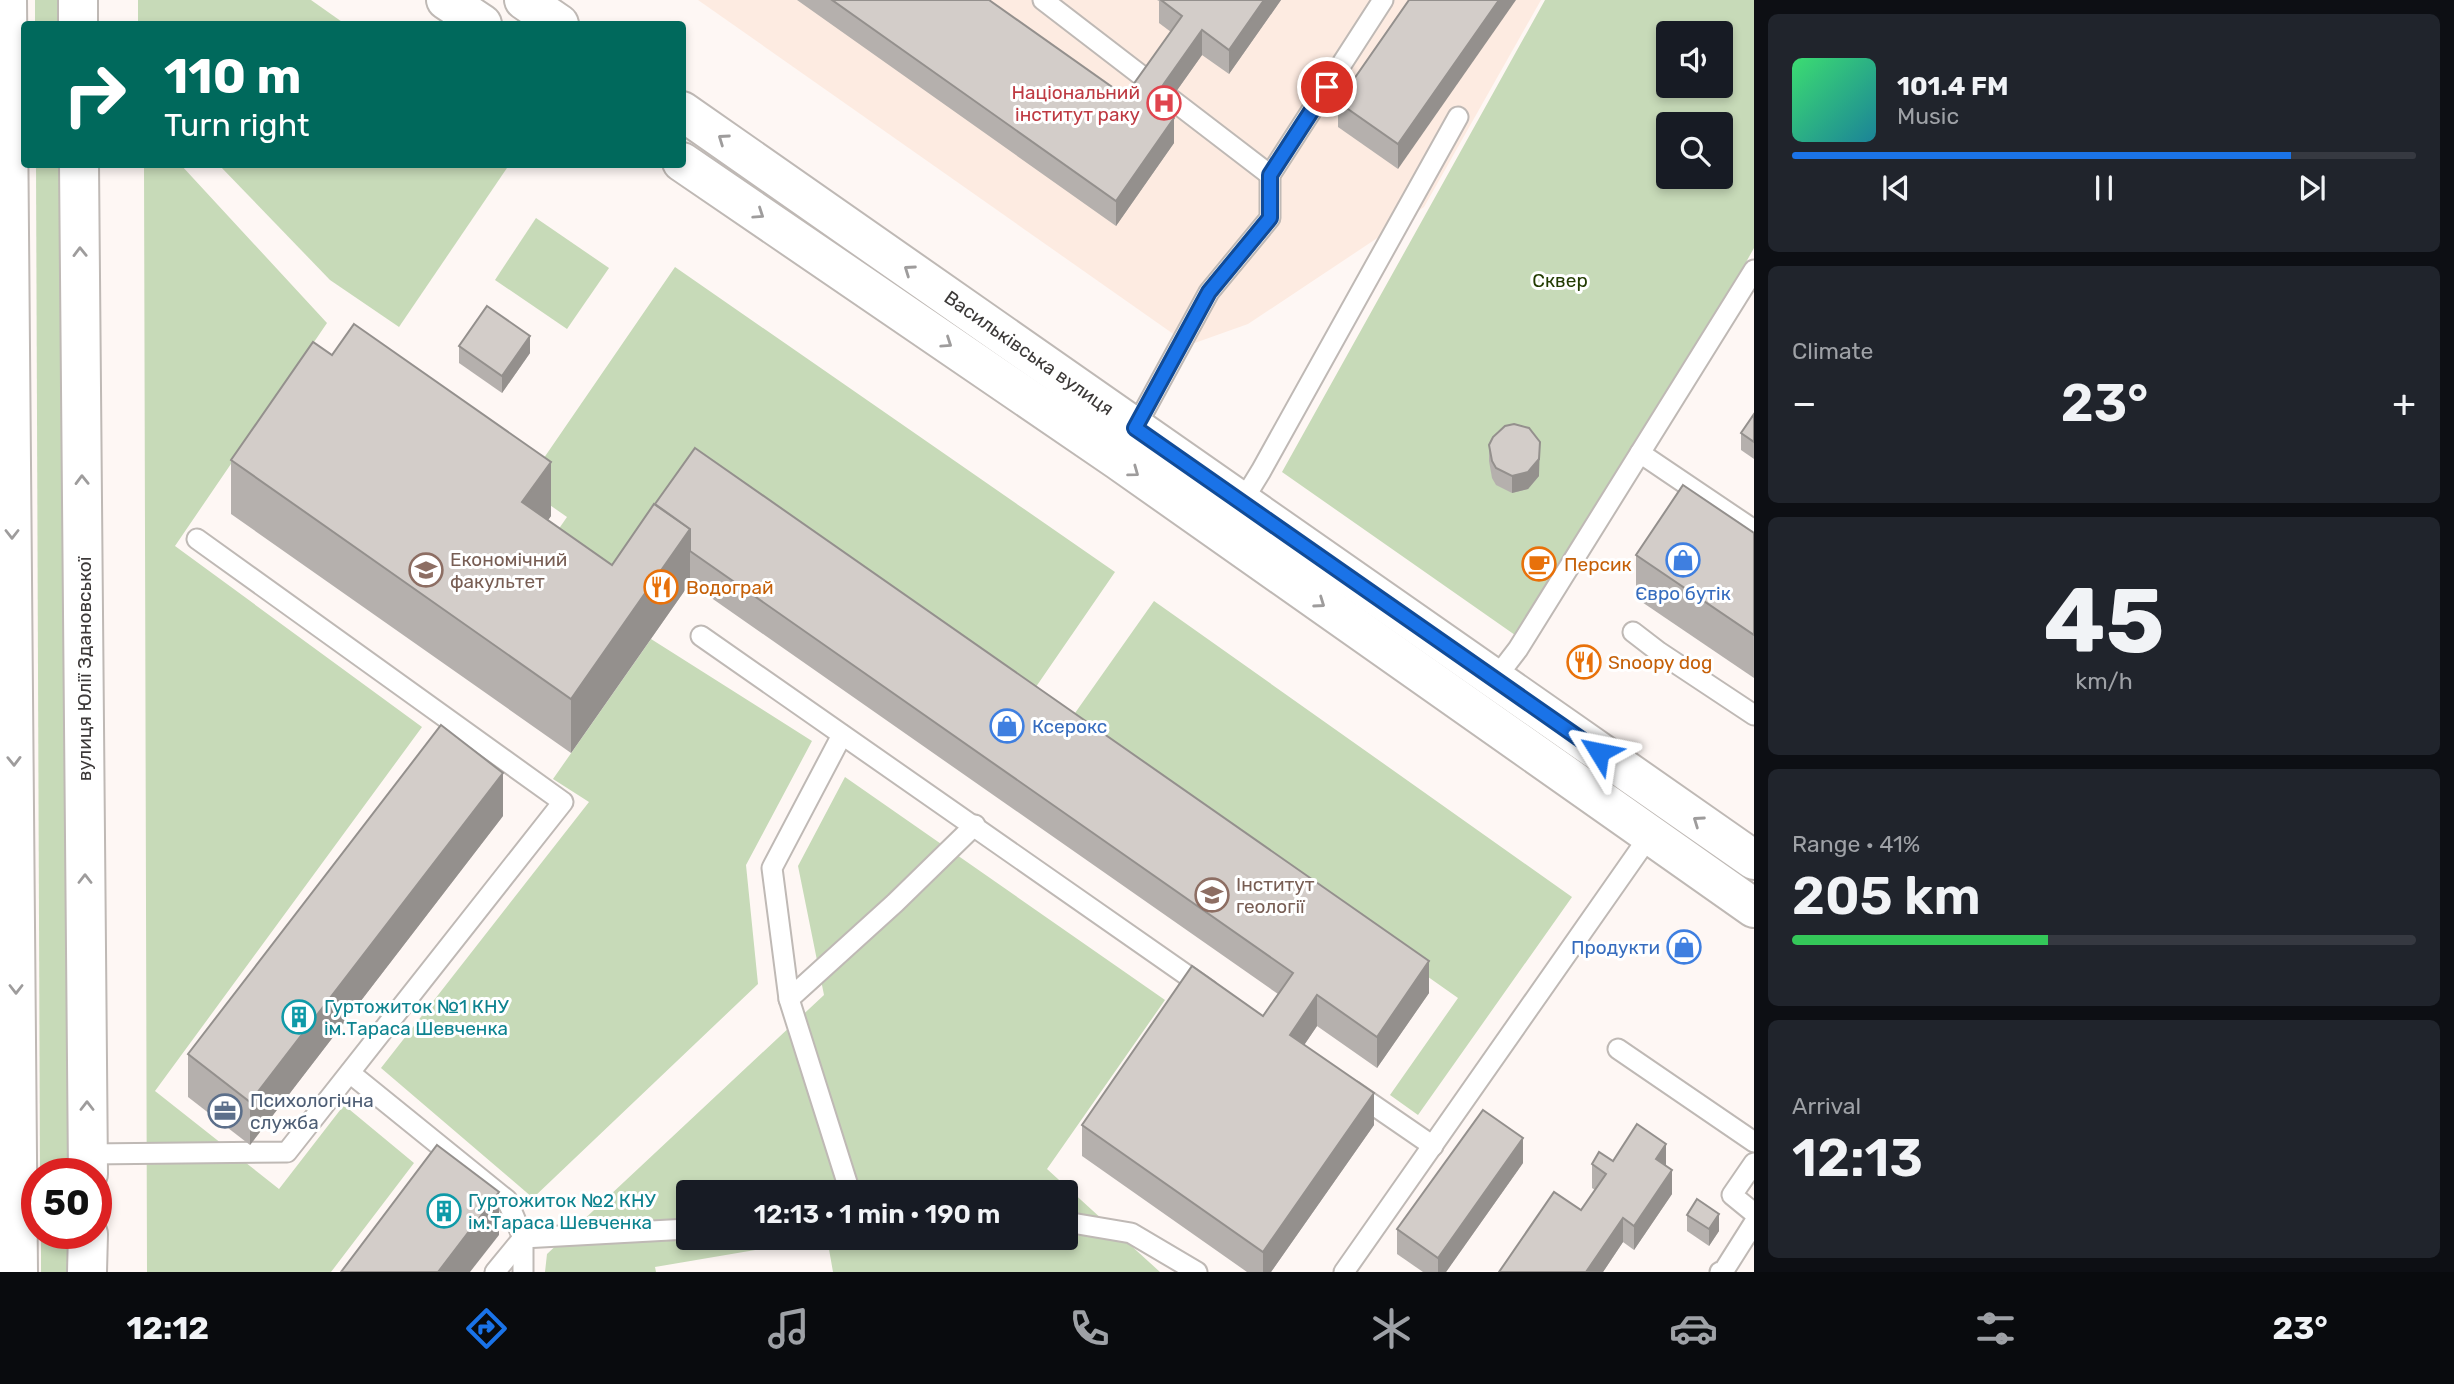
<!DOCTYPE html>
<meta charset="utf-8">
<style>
:root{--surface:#171b24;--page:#20242c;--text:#f1f3f6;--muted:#9ea1a6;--line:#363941;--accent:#1a73e8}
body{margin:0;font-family:Rubik,sans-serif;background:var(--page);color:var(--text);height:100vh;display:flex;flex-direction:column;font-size:26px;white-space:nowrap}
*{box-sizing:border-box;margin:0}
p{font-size:23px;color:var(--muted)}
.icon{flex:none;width:38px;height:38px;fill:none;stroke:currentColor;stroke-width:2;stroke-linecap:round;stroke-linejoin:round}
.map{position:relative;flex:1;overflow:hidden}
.sheet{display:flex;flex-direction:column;gap:14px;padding:14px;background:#0d0f14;width:700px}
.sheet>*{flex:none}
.banner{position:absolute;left:21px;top:21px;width:665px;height:147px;border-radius:7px;box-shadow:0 4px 10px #0003;background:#00695c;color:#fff;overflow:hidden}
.tools{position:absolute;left:1656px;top:21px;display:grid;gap:14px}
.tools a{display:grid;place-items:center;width:77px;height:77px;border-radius:7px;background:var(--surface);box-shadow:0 4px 10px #0003;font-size:35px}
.speed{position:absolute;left:21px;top:1158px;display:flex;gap:14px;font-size:35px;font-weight:700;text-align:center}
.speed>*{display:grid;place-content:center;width:91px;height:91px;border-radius:50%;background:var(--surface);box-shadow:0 4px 10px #0003;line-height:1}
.speed .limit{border:10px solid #d22;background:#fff;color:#111}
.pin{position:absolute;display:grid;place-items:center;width:60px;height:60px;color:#fff;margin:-30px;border:4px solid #fff;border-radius:50%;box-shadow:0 2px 7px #0007}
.me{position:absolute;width:77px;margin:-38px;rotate:305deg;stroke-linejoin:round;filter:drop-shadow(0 0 5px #0008)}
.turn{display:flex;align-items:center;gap:24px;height:147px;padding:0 28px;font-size:32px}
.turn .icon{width:91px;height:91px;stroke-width:2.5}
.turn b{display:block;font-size:49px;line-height:60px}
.big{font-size:52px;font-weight:600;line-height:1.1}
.sheet .card{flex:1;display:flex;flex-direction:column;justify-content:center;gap:10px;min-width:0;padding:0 24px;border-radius:10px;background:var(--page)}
.sheet .dial{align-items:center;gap:0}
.dial b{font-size:91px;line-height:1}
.song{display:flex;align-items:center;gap:21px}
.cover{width:84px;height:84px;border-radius:10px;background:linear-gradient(135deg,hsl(140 70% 55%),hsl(190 70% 35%))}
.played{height:7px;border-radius:4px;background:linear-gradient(90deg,var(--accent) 80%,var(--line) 80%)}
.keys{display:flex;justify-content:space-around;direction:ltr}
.heat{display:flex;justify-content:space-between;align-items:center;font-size:38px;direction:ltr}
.charge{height:10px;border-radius:5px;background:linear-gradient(90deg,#34c759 41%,var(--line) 0)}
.trip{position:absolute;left:676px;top:1180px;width:402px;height:70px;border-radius:7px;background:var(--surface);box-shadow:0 4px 10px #0003;font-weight:600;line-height:70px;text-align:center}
.tab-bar{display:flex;height:112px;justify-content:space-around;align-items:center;background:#090b0e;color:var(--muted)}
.tab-bar .icon{width:49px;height:49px}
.tab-bar .on{color:var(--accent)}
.tab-bar b{font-size:32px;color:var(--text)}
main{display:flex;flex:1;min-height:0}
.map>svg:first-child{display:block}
</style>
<main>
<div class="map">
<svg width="1754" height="1272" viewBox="0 0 1754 1272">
<rect width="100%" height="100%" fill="#fef7f4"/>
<path fill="#fdebe1" d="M 698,0 L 1541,0 L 1424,207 L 1248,324 L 1189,345 Z"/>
<g fill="#c7dab8" fill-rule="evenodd">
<rect x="35" y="0" width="32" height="24"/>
<path d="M 138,0 L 311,0 L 345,24 L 138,24 Z"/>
<path d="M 1545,0 L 1754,0 L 1754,248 L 1732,287 L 1515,635 L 1282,472 ZM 1668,33 L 1720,33 L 1720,86 L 1668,86 ZM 1668,124 L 1720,124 L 1720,177 L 1668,177 Z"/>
<path d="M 36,165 L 68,165 L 71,1174 L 40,1174 Z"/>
<path d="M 144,165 L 181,165 L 327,323 L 175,546 L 422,727 L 155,1091 L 279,1189 L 344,1105 L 414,1163 L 331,1272 L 147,1272 Z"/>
<path d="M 219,165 L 509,165 L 399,327 L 330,280 Z"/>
<path d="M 536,218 L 609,268 L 567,329 L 495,280 Z"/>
<path d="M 675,267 L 1115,572 L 1029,697 L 689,461 L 609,603 L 540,556 L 567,517 L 524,487 Z"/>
<path d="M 1154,601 L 1572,897 L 1418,1115 L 1390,1095 L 1458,998 L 1068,723 Z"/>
<path d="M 651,639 L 812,741 L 746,865 L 758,984 L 533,1198 L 381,1068 L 589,802 L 553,779 Z"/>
<path d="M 845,777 L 1165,1000 L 1047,1169 L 1160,1272 L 833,1272 L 827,1238 L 655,1267 L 656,1272 L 545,1272 L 547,1254 L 824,995 L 798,866 ZM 688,1192 L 1066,1192 L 1066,1237 L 688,1237 Z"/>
<path d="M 41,1234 L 71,1234 L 72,1272 L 41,1272 Z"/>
</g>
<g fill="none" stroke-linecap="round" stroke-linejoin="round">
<defs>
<g id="lane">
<path d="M 1043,0 L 1151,83"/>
<path d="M 1171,99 L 1270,175"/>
<path d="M 1135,428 L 1209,292 L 1270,218 L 1270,175 L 1383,0"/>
<path d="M 1640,453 L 1754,530"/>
<path d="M 1242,502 L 1261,471 L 1458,117"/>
<path d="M 1633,632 L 1659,652 L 1754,715"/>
<path d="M 701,636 L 1208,990"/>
<path d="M 1495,679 L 1518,649 L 1754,270"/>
<path d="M 842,735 L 772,868 L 789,999 L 850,1192"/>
<path d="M 789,999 L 895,903 L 975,825"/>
<path d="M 1618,1049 L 1754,1142"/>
<path d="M 350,1073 L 507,1200 L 523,1238 L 523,1272"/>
<path d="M 1353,1091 L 1433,1146"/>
<path d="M 88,1154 L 287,1152 L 563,802 L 197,539"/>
<path d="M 1754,1163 L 1732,1195 L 1754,1213"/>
<path d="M 1066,1222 L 1131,1233 L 1197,1272"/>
<path d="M 495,1272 L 523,1238 L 688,1229"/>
<path d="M 1344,1272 L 1650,835"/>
<path d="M 1720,1272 L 1723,1272 L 1754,1223"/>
</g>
<g id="secondary">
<path d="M 7,0 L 18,1272"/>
<path d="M 78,0 L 78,24"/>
<path d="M 446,0 L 482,24"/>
<path d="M 524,0 L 559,24"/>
<path d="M 682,111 L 1754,860"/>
<path d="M 682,162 L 1118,460 L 1754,908"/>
<path d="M 79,164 L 88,1174"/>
<path d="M 87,1272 L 88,1234"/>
</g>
</defs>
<use href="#lane" stroke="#bfb9b5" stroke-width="23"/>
<use href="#secondary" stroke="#bfb9b5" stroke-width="42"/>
<use href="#lane" stroke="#fff" stroke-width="19"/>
<use href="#secondary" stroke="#fff" stroke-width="38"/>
</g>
<g fill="#b5b0ad">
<path d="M 797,0 L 989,0 L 1125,96 L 1171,32 L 1159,23 L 1159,1 L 1157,0 L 1281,0 L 1229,74 L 1202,55 L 1163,110 L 1174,143 L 1116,226 Z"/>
<path d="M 1409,0 L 1398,169 L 1338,127 L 1338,102 Z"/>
<path d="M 459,346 L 530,353 L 502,393 L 459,363 Z"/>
<path d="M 1754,414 L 1754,459 L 1741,450 L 1741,433 Z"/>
<path d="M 1489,445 L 1539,476 L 1528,489 L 1512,493 L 1496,485 L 1492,478 L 1489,461 Z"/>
<path d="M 231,460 L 551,516 L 548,520 L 612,565 L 654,504 L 1429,993 L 1377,1068 L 1317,1026 L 1304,1045 L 1374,1125 L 1271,1272 L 1247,1272 L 1082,1156 L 1082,1125 L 1263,1016 L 1278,994 L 690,583 L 571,753 L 231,514 Z"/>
<path d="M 1754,533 L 1754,678 L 1636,598 L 1636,555 Z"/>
<path d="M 503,816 L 250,1145 L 188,1097 L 188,1054 Z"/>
<path d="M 1613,1161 L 1666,1166 L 1672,1194 L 1634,1250 L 1623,1242 L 1603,1272 L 1499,1272 L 1581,1210 L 1595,1190 L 1592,1188 L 1592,1164 Z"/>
<path d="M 1523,1163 L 1446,1272 L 1423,1272 L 1397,1254 L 1397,1229 Z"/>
<path d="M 1687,1215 L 1719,1231 L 1709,1246 L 1687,1231 Z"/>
</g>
<g fill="#94908d">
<path d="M 1264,0 L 1281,0 L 1229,74 L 1229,50 Z"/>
<path d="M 1499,0 L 1516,0 L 1398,169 L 1398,144 Z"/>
<path d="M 1202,30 L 1202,55 L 1151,127 L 1151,102 Z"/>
<path d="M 1174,118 L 1174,143 L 1116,226 L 1116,201 Z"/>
<path d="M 530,336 L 530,353 L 502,393 L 502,376 Z"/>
<path d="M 1540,442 L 1539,476 L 1528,489 L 1512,493 L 1512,476 Z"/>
<path d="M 551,462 L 551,516 L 522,556 L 522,502 Z"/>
<path d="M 690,529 L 690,583 L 571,753 L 571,699 Z"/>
<path d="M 503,773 L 503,816 L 250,1145 L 250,1102 Z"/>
<path d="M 1429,961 L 1429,993 L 1377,1068 L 1377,1037 Z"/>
<path d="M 1317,995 L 1317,1026 L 1290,1066 L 1290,1035 Z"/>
<path d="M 1374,1093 L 1374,1125 L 1271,1272 L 1263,1272 L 1263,1252 Z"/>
<path d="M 1523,1138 L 1523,1163 L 1446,1272 L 1438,1272 L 1438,1258 Z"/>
<path d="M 1666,1144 L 1666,1168 L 1656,1159 Z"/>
<path d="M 1672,1170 L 1672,1194 L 1634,1250 L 1634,1226 Z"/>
<path d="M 499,1192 L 499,1235 L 470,1272 L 438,1272 Z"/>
<path d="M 1719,1214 L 1719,1231 L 1709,1246 L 1709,1229 Z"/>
<path d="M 1623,1218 L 1623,1242 L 1603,1272 L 1586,1272 Z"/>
</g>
<g fill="#d3cdc9" stroke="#94908d" stroke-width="2">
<path d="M 832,0 L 989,0 L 1125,96 L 1182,16 L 1161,0 L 1264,0 L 1229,50 L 1202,30 L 1151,102 L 1174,118 L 1116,201 Z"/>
<path d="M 1409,0 L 1499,0 L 1398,144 L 1338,102 Z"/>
<path d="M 487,306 L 530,336 L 502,376 L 459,346 Z"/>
<path d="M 354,324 L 551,462 L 522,502 L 612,565 L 654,504 L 690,529 L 571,699 L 231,460 L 313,342 L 332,355 Z"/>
<path d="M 1754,414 L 1754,442 L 1741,433 Z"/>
<path d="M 1514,424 L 1529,428 L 1540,442 L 1539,459 L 1528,472 L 1512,476 L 1496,468 L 1492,461 L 1489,445 L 1493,437 L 1505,426 Z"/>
<path d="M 695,448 L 1429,961 L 1377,1037 L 1317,995 L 1290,1035 L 1374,1093 L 1263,1252 L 1082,1125 L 1192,966 L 1263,1016 L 1293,973 L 690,551 L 690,529 L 655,504 Z"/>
<path d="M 1683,485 L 1754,533 L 1754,635 L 1636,555 Z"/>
<path d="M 441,725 L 503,773 L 250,1102 L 188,1054 Z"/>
<path d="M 1483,1110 L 1523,1138 L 1438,1258 L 1397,1229 Z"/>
<path d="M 1637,1124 L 1666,1144 L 1656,1159 L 1672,1170 L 1634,1226 L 1623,1218 L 1586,1272 L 1499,1272 L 1554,1192 L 1581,1210 L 1606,1174 L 1592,1164 L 1599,1152 L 1613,1161 Z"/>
<path d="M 437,1145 L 499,1192 L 438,1272 L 341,1272 Z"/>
<path d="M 1697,1199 L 1719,1214 L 1709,1229 L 1687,1215 Z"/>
</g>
<defs><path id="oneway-chevron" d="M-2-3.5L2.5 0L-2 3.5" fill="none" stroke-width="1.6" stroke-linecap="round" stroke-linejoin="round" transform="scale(1.75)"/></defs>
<g stroke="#9e9c9c">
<use href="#oneway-chevron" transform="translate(723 139) rotate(-145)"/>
<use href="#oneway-chevron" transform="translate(759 214) rotate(34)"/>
<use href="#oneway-chevron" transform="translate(80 252) rotate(-91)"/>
<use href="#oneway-chevron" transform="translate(909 270) rotate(-145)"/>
<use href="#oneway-chevron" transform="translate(947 343) rotate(34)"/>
<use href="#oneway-chevron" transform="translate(1134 472) rotate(36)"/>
<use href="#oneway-chevron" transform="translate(82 480) rotate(-91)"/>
<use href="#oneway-chevron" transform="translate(12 534) rotate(90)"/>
<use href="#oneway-chevron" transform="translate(1320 603) rotate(35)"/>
<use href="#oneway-chevron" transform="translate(14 761) rotate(89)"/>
<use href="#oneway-chevron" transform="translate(1698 821) rotate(-145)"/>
<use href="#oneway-chevron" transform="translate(85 879) rotate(-90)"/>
<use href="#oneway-chevron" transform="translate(16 989) rotate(90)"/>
<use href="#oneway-chevron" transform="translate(87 1106) rotate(-90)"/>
</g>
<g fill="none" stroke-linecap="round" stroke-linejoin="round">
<defs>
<path id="route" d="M 1327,87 L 1270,175 L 1270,218 L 1209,292 L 1135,428 L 1599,752"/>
</defs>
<use href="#route" stroke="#114b97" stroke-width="18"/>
<use href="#route" stroke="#1a73e8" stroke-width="12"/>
</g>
<defs>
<symbol id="hospital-ring" viewBox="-11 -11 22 22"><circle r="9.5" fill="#fff" stroke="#e0444e" stroke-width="1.5"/><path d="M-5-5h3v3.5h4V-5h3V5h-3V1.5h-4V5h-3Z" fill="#e0444e"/></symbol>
<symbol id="shop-ring" viewBox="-11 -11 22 22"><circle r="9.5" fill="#fff" stroke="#3f7fe0" stroke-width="1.5"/><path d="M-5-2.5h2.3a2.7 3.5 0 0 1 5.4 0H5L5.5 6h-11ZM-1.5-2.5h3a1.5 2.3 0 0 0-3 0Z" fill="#3f7fe0"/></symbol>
<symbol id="cafe-ring" viewBox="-11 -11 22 22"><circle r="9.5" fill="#fff" stroke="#e8710a" stroke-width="1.5"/><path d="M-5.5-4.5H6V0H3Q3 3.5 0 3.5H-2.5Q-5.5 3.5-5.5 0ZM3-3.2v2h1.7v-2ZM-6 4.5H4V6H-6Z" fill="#e8710a"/></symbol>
<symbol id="university-ring" viewBox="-11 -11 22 22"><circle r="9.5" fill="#fff" stroke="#8d6e63" stroke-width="1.5"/><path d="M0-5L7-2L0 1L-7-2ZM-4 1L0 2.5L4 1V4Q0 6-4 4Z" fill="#8d6e63"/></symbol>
<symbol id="restaurant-ring" viewBox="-11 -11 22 22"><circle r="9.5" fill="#fff" stroke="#e8710a" stroke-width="1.5"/><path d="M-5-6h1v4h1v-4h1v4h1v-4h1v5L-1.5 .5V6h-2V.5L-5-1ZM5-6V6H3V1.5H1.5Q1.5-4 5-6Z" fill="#e8710a"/></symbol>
<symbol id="building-ring" viewBox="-11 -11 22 22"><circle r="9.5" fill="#fff" stroke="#0f9aa8" stroke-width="1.5"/><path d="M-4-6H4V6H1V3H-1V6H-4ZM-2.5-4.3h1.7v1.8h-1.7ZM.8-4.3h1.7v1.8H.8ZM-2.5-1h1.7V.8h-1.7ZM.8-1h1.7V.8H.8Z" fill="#0f9aa8"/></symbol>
<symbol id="office-ring" viewBox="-11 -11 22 22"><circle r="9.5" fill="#fff" stroke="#5c6f8a" stroke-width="1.5"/><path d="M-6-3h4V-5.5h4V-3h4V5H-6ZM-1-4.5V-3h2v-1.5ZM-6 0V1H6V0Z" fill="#5c6f8a"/></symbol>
</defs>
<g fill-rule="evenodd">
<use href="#hospital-ring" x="1145" y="84" width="38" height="38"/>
<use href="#shop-ring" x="1664" y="541" width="38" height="38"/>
<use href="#cafe-ring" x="1520" y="545" width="38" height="38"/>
<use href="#university-ring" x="407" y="551" width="38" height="38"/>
<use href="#restaurant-ring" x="642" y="568" width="38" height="38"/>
<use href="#restaurant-ring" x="1565" y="643" width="38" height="38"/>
<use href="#shop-ring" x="988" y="707" width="38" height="38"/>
<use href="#university-ring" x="1193" y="876" width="38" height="38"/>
<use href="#shop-ring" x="1665" y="928" width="38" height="38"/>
<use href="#building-ring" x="280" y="998" width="38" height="38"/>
<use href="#office-ring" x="206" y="1092" width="38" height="38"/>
<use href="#building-ring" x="425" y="1192" width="38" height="38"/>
</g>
<g text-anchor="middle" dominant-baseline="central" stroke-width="6" stroke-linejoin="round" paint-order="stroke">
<g font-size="19" fill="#be3a42" stroke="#fff" text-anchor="end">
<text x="1140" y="92">Національний<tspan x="1140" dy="22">інститут раку</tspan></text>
</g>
<g font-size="19" fill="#233c02" stroke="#fff">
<text x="1560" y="280">Сквер</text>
</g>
<g font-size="19" fill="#3c3938" stroke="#fff">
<text transform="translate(1029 353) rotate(35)">Васильківська вулиця</text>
<text transform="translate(84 669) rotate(-90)">вулиця Юлії Здановської</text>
</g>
<g font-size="19" fill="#785e54" stroke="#fff" text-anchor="start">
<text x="450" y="559">Економічний<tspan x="450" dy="22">факультет</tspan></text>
<text x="1236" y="884">Інститут<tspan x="1236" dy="22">геології</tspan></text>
</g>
<g font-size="19" fill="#c56008" stroke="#fff" text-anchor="start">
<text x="1564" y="564">Персик</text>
<text x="686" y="587">Водограй</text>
<text x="1608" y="662">Snoopy dog</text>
</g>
<g font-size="19" fill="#366cbe" stroke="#fff">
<text x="1683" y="593">Євро бутік</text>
<text x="1032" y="726" text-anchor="start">Ксерокс</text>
<text x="1660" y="947" text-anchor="end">Продукти</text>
</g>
<g font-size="19" fill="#0d838f" stroke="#fff" text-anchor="start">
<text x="324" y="1006">Гуртожиток №1 КНУ<tspan x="324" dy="22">ім.Тараса Шевченка</tspan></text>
<text x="468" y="1200">Гуртожиток №2 КНУ<tspan x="468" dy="22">ім.Тараса Шевченка</tspan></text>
</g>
<g font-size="19" fill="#4e5e75" stroke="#fff" text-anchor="start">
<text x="250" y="1100">Психологічна<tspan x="250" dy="22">служба</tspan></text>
</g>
</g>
</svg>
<div class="tools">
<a><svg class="icon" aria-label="sound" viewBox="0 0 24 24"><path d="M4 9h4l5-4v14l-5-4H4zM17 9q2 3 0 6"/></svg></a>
<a><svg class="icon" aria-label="search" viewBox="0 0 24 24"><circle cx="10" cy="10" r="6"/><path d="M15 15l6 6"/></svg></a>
</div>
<div class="speed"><div class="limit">50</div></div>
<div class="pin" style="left:1327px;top:87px;background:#d93025"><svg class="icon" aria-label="arrive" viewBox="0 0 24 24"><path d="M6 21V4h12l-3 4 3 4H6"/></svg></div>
<svg class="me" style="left:1599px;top:752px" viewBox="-20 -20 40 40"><path d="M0-17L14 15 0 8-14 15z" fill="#1a73e8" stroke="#fff" stroke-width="4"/></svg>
<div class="trip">12:13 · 1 min · 190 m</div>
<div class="banner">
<div class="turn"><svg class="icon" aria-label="right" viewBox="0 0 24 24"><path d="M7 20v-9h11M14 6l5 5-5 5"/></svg><div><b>110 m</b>Turn right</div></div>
</div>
</div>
<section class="sheet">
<div class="card">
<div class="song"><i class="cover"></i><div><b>101.4 FM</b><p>Music</p></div></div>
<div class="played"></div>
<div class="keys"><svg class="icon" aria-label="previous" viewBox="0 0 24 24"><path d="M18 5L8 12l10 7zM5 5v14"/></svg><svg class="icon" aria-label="pause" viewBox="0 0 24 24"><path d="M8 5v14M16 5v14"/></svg><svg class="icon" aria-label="next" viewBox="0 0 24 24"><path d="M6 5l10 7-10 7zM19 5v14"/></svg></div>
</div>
<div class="card"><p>Climate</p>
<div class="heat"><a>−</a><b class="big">23°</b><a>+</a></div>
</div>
<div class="card dial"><b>45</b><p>km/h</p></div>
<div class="card"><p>Range · 41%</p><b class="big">205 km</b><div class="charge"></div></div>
<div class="card"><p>Arrival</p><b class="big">12:13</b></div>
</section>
</main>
<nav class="tab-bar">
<b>12:12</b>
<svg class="icon on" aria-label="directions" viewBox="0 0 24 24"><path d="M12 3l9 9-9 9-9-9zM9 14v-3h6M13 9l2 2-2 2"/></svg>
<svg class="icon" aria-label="music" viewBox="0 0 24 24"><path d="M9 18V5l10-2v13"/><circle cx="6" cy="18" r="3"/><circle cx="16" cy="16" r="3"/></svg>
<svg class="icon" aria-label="phone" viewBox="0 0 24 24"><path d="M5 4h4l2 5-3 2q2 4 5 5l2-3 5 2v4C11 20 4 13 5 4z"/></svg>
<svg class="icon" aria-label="climate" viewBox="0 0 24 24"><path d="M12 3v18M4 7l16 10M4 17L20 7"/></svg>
<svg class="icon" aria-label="car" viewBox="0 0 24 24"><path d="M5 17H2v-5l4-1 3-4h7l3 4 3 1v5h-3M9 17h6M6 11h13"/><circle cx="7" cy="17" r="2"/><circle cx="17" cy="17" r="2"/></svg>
<svg class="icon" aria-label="filters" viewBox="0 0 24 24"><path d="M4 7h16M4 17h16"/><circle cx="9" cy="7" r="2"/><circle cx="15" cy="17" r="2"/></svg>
<b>23°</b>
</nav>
